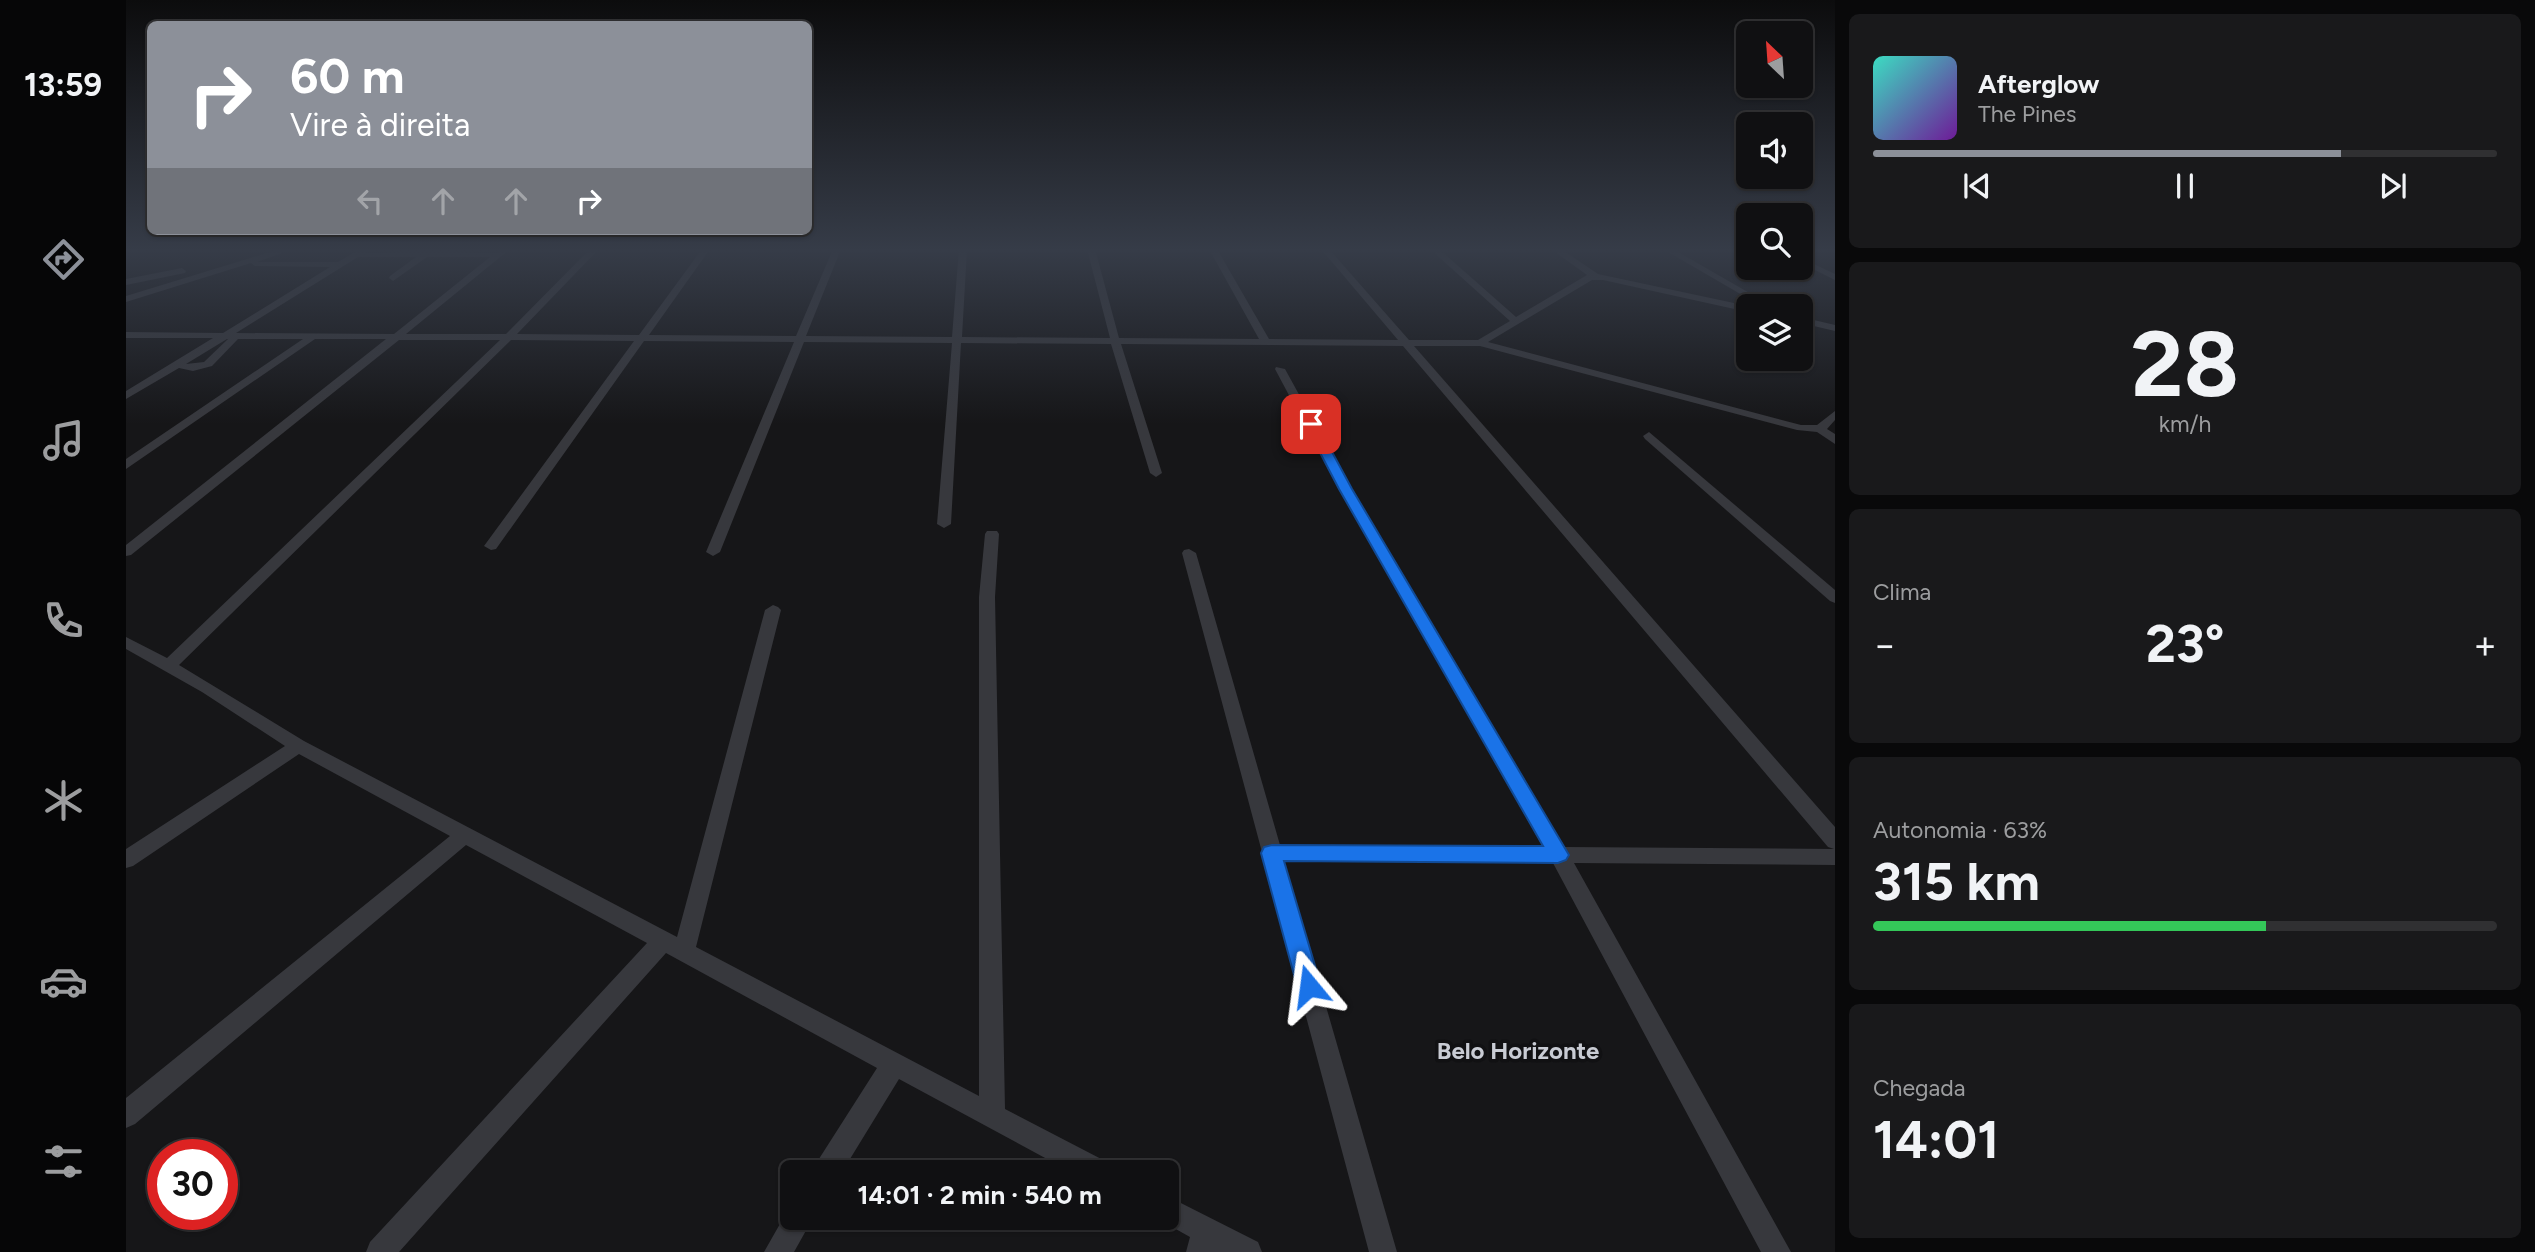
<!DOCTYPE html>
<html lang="pt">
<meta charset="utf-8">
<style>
:root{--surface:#101012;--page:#19191b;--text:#f1f3f6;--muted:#9c9d9f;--line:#303032;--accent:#8c9099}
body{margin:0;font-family:Figtree,sans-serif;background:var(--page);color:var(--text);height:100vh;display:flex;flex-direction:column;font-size:26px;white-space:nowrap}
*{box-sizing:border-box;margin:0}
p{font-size:23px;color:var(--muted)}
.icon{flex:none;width:38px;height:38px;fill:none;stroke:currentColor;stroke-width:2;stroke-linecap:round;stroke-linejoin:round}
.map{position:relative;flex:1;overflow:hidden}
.panel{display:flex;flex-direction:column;gap:14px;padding:14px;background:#09090a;width:700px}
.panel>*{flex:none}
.guide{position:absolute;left:21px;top:21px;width:665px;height:214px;border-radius:10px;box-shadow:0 2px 5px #0004,0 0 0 2px var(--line);background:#8c9099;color:#fff;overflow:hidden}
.needle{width:46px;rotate:335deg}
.fabs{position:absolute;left:1610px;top:21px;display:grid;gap:14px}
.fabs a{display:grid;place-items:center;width:77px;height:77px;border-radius:10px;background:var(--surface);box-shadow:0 2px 5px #0004,0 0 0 2px var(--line);font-size:35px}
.speed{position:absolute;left:21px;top:1139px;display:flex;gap:14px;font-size:35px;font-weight:700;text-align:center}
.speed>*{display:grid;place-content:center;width:91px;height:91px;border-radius:50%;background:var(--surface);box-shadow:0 2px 5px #0004,0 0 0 2px var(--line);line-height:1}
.speed .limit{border:10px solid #d22;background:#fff;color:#111}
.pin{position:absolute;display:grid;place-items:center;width:60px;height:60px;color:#fff;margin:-30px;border-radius:14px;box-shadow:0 4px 10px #0006}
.me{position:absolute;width:77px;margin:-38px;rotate:344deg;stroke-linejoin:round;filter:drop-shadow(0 0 5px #0008)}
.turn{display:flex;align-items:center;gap:24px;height:147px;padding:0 28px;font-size:32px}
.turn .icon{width:91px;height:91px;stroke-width:2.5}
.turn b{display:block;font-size:49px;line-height:60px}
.lanes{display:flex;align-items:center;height:66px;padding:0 28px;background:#0003;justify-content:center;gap:35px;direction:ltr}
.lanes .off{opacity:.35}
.big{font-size:52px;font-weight:700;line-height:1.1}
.panel .tile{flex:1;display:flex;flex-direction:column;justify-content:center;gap:10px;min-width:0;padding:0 24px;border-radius:10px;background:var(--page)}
.panel .dial{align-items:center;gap:0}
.dial b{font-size:91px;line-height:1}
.song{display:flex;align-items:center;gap:21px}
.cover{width:84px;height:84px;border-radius:10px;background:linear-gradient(135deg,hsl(170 70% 55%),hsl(280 70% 35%))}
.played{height:7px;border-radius:4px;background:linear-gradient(90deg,var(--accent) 75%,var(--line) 75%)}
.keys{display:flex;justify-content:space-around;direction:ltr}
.heat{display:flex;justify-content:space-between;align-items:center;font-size:38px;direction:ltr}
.charge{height:10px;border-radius:5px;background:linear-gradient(90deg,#34c759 63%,var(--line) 0)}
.trip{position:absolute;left:654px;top:1160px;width:399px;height:70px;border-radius:10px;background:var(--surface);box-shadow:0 2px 5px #0004,0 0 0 2px var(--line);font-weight:700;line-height:70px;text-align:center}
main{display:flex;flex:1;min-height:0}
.menu{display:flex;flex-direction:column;width:126px;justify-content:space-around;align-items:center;background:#060607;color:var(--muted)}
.menu .icon{width:49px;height:49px}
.menu .active{color:var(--accent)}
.menu b{font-size:32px;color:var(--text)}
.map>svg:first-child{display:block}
</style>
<main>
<nav class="menu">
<b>13:59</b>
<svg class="icon active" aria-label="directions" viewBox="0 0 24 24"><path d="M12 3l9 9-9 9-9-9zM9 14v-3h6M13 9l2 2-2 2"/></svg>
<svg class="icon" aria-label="music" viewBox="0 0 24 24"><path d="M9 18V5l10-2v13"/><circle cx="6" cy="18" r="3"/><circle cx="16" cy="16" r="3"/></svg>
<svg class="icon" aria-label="phone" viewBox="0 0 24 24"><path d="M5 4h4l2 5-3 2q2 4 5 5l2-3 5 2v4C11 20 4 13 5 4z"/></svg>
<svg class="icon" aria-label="climate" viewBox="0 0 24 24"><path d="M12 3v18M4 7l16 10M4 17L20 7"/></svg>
<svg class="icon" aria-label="car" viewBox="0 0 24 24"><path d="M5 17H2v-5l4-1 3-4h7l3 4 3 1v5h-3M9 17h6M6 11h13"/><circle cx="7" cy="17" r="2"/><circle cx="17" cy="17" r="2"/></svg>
<svg class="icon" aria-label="filters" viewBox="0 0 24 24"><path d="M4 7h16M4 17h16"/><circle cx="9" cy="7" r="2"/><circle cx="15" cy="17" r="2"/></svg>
</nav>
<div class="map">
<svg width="1709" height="1252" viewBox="0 0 1709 1252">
<rect width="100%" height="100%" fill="#161618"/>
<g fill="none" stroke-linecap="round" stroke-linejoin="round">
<g fill="#37383d" fill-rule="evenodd">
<path d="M 154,249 L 167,249 L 131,262 L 212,262 L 234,249 L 244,249 L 240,253 L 302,251 L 371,253 L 375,249 L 384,249 L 280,334 L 380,334 L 464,249 L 473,249 L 391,334 L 513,335 L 576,249 L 584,249 L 523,335 L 670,336 L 707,249 L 715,249 L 680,336 L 826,337 L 833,249 L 841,249 L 836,337 L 984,338 L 961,249 L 969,249 L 993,338 L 1133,339 L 1083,249 L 1091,249 L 1143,339 L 1272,340 L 1195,249 L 1203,249 L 1283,340 L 1352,340 L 1384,321 L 1304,249 L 1313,249 L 1390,317 L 1461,275 L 1425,249 L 1435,249 L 1472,274 L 1622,306 L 1622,312 L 1477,280 L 1466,280 L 1362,342 L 1675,425 L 1691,425 L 1709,411 L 1709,420 L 1701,429 L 1709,434 L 1709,444 L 1691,432 L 1671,430 L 1354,346 L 1288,346 L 1709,827 L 1709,865 L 1448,863 L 1665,1252 L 1635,1252 L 1427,863 L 1158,861 L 1271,1252 L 1243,1252 L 1056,553 L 1058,550 L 1063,549 L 1070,553 L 1154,845 L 1417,847 L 1213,489 L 1149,369 L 1150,367 L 1159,369 L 1225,489 L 1438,847 L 1708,849 L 1702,847 L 1277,346 L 995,344 L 1036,473 L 1030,477 L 1024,473 L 985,344 L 835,343 L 825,524 L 818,528 L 811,524 L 826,343 L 678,342 L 594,552 L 587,556 L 580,552 L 668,342 L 518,341 L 370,549 L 365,550 L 358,546 L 508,341 L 385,340 L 53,665 L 178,741 L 551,937 L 639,610 L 647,605 L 652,607 L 655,610 L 570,947 L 853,1096 L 853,597 L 859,534 L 861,531 L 871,531 L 873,534 L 869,597 L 879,1109 L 981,1162 L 984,1172 L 945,1172 L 773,1079 L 716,1172 L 688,1172 L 691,1162 L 751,1068 L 540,953 L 273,1252 L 240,1252 L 244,1242 L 521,943 L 340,845 L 9,1124 L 0,1128 L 0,1098 L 324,836 L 173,754 L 7,866 L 0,868 L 0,849 L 159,746 L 76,692 L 0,649 L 0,637 L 41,658 L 374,340 L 273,340 L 5,555 L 0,556 L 0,545 L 260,339 L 189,339 L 0,469 L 0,459 L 177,339 L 112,339 L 86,366 L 67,371 L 53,368 L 0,399 L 0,391 L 87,338 L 0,338 L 0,332 L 97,333 L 204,267 L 129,266 L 125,263 L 0,302 L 0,296 ZM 232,257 L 290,257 L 264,276 L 263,278 L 267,281 L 301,257 L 364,257 L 268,334 L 110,333 ZM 102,339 L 78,362 L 60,364 L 101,339 Z"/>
<path d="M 1537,249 L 1547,249 L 1646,306 L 1635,306 Z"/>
<path d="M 1675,258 L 1709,274 L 1709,280 L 1675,263 Z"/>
<path d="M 56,268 L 60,271 L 59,273 L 0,285 L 0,279 Z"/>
<path d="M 1675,317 L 1709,325 L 1709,331 L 1675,323 Z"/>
<path d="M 1523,432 L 1709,590 L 1709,603 L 1704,601 L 1519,439 L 1517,436 Z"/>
<path d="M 1041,1196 L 1132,1242 L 1136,1252 L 1060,1252 L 1064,1237 L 1030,1218 L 1041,1218 Z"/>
<path d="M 667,1207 L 667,1218 L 687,1218 L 668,1252 L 638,1252 L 663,1208 Z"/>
</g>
</g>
<linearGradient id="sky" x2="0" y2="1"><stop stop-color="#0c0c0d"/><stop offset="0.59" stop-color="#363c48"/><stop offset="1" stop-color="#363c48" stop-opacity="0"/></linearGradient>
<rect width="1709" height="424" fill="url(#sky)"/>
<path fill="#1a73e8" stroke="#114b97" stroke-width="2" d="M 1185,421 L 1191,424 L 1226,489 L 1443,855 L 1440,860 L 1432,863 L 1158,861 L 1195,986 L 1191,994 L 1183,997 L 1175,994 L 1171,986 L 1135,853 L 1138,847 L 1146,845 L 1417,846 L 1213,489 L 1179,424 Z"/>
<g text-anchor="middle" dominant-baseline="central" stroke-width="7" stroke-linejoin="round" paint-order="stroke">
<g font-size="24" font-weight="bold" fill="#c9ccd4" stroke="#111113">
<text x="1392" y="1050">Belo Horizonte</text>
</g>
</g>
</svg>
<div class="fabs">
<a><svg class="needle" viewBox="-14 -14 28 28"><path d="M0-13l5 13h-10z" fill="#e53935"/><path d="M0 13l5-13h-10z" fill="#9c9d9f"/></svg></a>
<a><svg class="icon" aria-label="sound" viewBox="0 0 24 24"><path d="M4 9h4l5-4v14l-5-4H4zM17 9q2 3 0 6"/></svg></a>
<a><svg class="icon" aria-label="search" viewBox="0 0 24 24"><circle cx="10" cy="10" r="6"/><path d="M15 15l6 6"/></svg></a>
<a><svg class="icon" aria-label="layers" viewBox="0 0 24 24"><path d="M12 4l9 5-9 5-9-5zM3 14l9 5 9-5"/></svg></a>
</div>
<div class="speed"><div class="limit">30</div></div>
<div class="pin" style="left:1185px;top:424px;background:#d93025"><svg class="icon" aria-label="arrive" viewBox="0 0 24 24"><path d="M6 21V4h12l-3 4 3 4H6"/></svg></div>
<svg class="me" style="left:1183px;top:986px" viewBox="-20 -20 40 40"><path d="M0-17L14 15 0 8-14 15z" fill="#1a73e8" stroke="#fff" stroke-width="4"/></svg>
<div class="trip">14:01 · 2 min · 540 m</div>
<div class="guide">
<div class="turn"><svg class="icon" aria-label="right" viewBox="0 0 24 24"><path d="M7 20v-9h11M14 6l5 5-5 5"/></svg><div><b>60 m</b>Vire à direita</div></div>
<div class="lanes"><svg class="icon off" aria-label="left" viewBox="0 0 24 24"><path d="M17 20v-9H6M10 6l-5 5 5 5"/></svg><svg class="icon off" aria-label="ahead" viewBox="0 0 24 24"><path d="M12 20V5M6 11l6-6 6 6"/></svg><svg class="icon off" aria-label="ahead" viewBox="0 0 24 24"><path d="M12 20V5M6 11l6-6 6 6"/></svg><svg class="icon" aria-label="right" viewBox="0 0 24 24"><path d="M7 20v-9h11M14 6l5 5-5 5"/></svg></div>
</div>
</div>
<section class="panel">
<div class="tile">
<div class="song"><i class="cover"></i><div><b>Afterglow</b><p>The Pines</p></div></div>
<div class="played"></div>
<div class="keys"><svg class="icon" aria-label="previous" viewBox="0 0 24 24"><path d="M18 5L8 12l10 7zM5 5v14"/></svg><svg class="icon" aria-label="pause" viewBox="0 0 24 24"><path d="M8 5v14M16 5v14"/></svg><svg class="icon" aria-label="next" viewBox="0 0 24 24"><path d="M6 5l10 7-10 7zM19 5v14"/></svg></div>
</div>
<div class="tile dial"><b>28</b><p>km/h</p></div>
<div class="tile"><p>Clima</p>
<div class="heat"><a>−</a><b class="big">23°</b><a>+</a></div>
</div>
<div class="tile"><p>Autonomia · 63%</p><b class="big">315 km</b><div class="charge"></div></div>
<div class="tile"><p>Chegada</p><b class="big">14:01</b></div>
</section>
</main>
